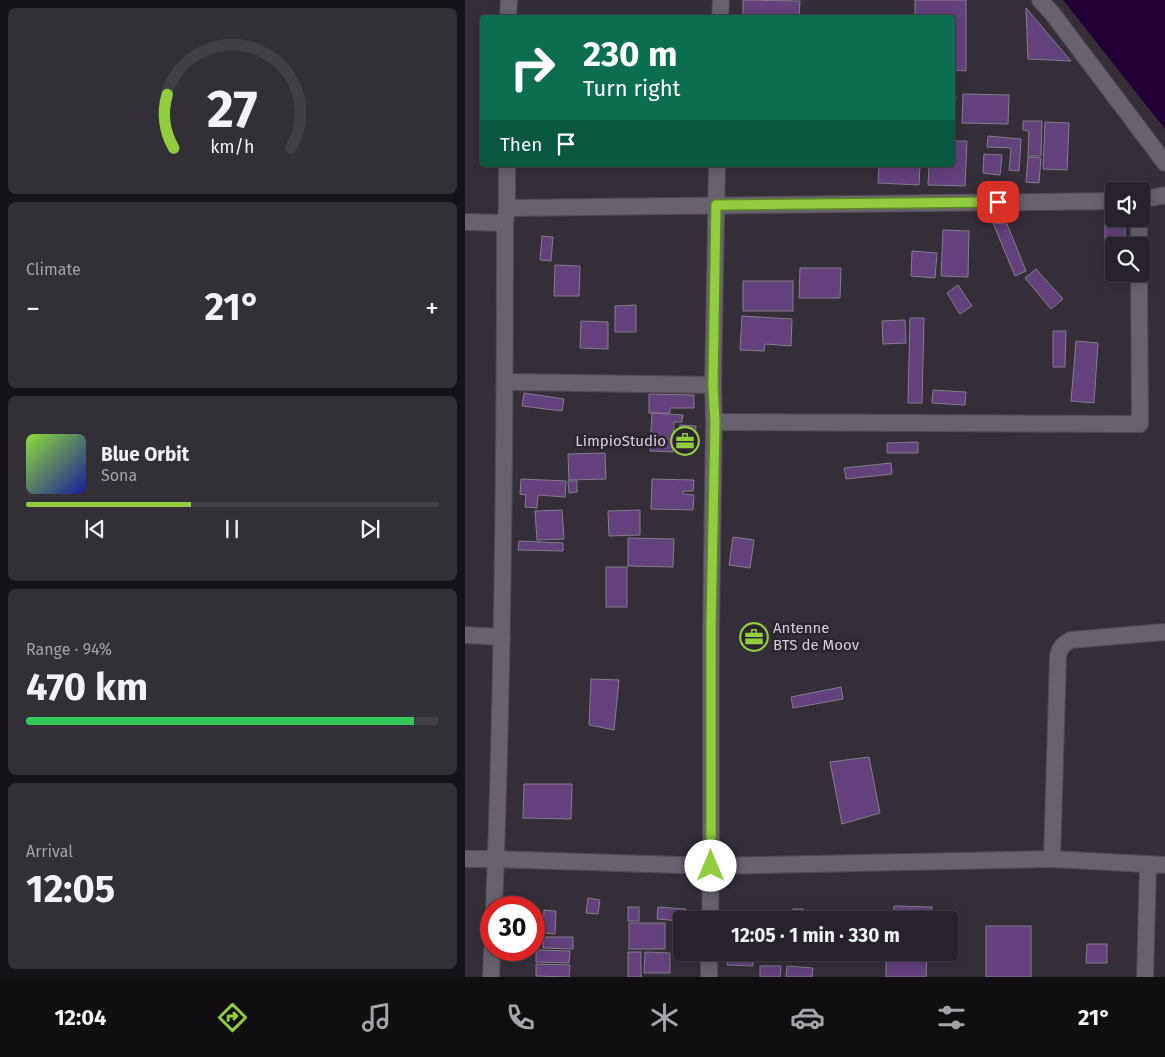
<!DOCTYPE html>
<meta charset="utf-8">
<style>
:root{--surface:#27222b;--page:#332f37;--text:#f1f3f6;--muted:#a4a4a9;--line:#433f47;--accent:#91cd3f}
body{margin:0;font-family:"Fira Sans",sans-serif;background:var(--page);color:var(--text);height:100vh;display:flex;flex-direction:column;font-size:19px;white-space:nowrap}
*{box-sizing:border-box;margin:0}
p{font-size:16px;color:var(--muted)}
.icon{flex:none;width:28px;height:28px;fill:none;stroke:currentColor;stroke-width:2;stroke-linecap:round;stroke-linejoin:round}
.map{position:relative;flex:1;overflow:hidden}
.drawer{display:flex;flex-direction:column;gap:8px;padding:8px;background:#151318;width:465px}
.drawer>*{flex:none}
.hud{position:absolute;left:15px;top:15px;width:475px;height:152px;border-radius:5px;box-shadow:0 2px 12px #0003,0 0 0 1px var(--line);background:#0b6e4f;color:#fff;overflow:hidden}
.buttons{position:absolute;left:640px;top:182px;display:grid;gap:10px}
.buttons a{display:grid;place-items:center;width:45px;height:45px;border-radius:5px;background:var(--surface);box-shadow:0 2px 12px #0003,0 0 0 1px var(--line);font-size:25px}
.speed{position:absolute;left:15px;top:896px;display:flex;gap:10px;font-size:25px;font-weight:700;text-align:center}
.speed>*{display:grid;place-content:center;width:65px;height:65px;border-radius:50%;background:var(--surface);box-shadow:0 2px 12px #0003,0 0 0 1px var(--line);line-height:1}
.speed .limit{border:8px solid #d22;background:#fff;color:#111}
.pin{position:absolute;display:grid;place-items:center;width:42px;height:42px;color:#fff;margin:-21px;border-radius:10px;box-shadow:0 2px 8px #0006}
.me{position:absolute;width:55px;margin:-28px;rotate:0deg;stroke-linejoin:round;filter:drop-shadow(0 0 4px #0008)}
.turn{display:flex;align-items:center;gap:18px;height:105px;padding:0 20px;font-size:22px}
.turn .icon{width:65px;height:65px;stroke-width:2.5}
.turn b{display:block;font-size:35px;line-height:42px}
.then{display:flex;align-items:center;height:48px;padding:0 20px;background:#0003;gap:10px;font-size:19px}
.big{font-size:38px;font-weight:700;line-height:1.1}
.drawer .tile{flex:1;display:flex;flex-direction:column;justify-content:center;gap:8px;min-width:0;padding:0 18px;border-radius:8px;background:var(--page)}
.drawer .dial{align-items:center;gap:0}
.dial svg{height:130px;overflow:visible;fill:none;stroke:var(--line);stroke-width:7;stroke-linecap:round;text-anchor:middle}
.dial text{fill:var(--text);stroke:none}
.song{display:flex;align-items:center;gap:15px}
.cover{width:60px;height:60px;border-radius:8px;background:linear-gradient(135deg,hsl(90 70% 55%),hsl(240 70% 35%))}
.played{height:5px;border-radius:2px;background:linear-gradient(90deg,var(--accent) 40%,var(--line) 40%)}
.keys{display:flex;justify-content:space-around;direction:ltr}
.heat{display:flex;justify-content:space-between;align-items:center;font-size:28px;direction:ltr}
.charge{height:8px;border-radius:4px;background:linear-gradient(90deg,#34c759 94%,var(--line) 0)}
.trip{position:absolute;left:208px;top:911px;width:285px;height:50px;border-radius:5px;background:var(--surface);box-shadow:0 2px 12px #0003,0 0 0 1px var(--line);font-weight:700;line-height:50px;text-align:center}
.tab-bar{display:flex;height:80px;justify-content:space-around;align-items:center;background:#100e11;color:var(--muted)}
.tab-bar .icon{width:35px;height:35px}
.tab-bar .selected{color:var(--accent)}
.tab-bar b{font-size:22px;color:var(--text)}
main{display:flex;flex:1;min-height:0}
.map>svg:first-child{display:block}
</style>
<main>
<section class="drawer">
<div class="tile dial"><svg viewBox="0 0 100 80">
<path d="M14 69A42 42 0 1 1 86 69"/>
<path d="M14 69A42 42 0 0 1 10 36" stroke="#91cd3f"/>
<text x="50" y="56" font-size="32" font-weight="700">27</text>
<text x="50" y="72" font-size="11">km/h</text>
</svg></div>
<div class="tile"><p>Climate</p>
<div class="heat"><a>−</a><b class="big">21°</b><a>+</a></div>
</div>
<div class="tile">
<div class="song"><i class="cover"></i><div><b>Blue Orbit</b><p>Sona</p></div></div>
<div class="played"></div>
<div class="keys"><svg class="icon" aria-label="previous" viewBox="0 0 24 24"><path d="M18 5L8 12l10 7zM5 5v14"/></svg><svg class="icon" aria-label="pause" viewBox="0 0 24 24"><path d="M8 5v14M16 5v14"/></svg><svg class="icon" aria-label="next" viewBox="0 0 24 24"><path d="M6 5l10 7-10 7zM19 5v14"/></svg></div>
</div>
<div class="tile"><p>Range · 94%</p><b class="big">470 km</b><div class="charge"></div></div>
<div class="tile"><p>Arrival</p><b class="big">12:05</b></div>
</section>
<div class="map">
<svg width="700" height="977" viewBox="0 0 700 977">
<rect width="100%" height="100%" fill="#342e39"/>
<path fill="#220036" d="M 598,0 L 700,0 L 700,129 Z"/>
<g fill="#63417c" stroke="#847d8b">
<path d="M 278,0 L 335,1 L 334,18 L 278,18 Z"/>
<path d="M 450,0 L 501,0 L 501,71 L 488,70 L 488,18 L 450,18 Z"/>
<path d="M 561,8 L 606,61 L 563,59 Z"/>
<path d="M 498,94 L 544,95 L 543,124 L 497,123 Z"/>
<path d="M 488,96 L 491,96 L 489,129 L 488,128 Z"/>
<path d="M 558,121 L 577,121 L 576,156 L 563,156 L 564,131 L 558,130 Z"/>
<path d="M 580,122 L 604,123 L 602,170 L 578,169 Z"/>
<path d="M 523,136 L 556,139 L 554,171 L 544,170 L 546,148 L 522,147 Z"/>
<path d="M 488,141 L 502,141 L 500,186 L 463,185 L 464,165 L 488,165 Z"/>
<path d="M 519,154 L 537,155 L 535,175 L 518,173 Z"/>
<path d="M 563,157 L 576,158 L 574,183 L 561,182 Z"/>
<path d="M 414,165 L 455,165 L 454,185 L 413,183 Z"/>
<path d="M 640,222 L 660,222 L 660,246 L 649,246 L 649,253 L 640,253 Z"/>
<path d="M 528,223 L 542,224 L 561,271 L 550,276 Z"/>
<path d="M 478,230 L 504,231 L 503,277 L 476,276 Z"/>
<path d="M 77,236 L 88,237 L 86,261 L 75,260 Z"/>
<path d="M 447,251 L 472,253 L 470,278 L 446,276 Z"/>
<path d="M 90,265 L 115,266 L 114,296 L 89,296 Z"/>
<path d="M 335,268 L 376,268 L 375,298 L 334,298 Z"/>
<path d="M 571,269 L 598,299 L 586,309 L 560,278 Z"/>
<rect x="278" y="281" width="50" height="30"/>
<path d="M 493,285 L 507,306 L 495,314 L 482,293 Z"/>
<path d="M 171,305 L 171,332 L 150,332 L 150,306 Z"/>
<path d="M 277,316 L 327,319 L 326,346 L 300,344 L 299,351 L 275,350 Z"/>
<path d="M 445,318 L 459,318 L 457,403 L 443,403 Z"/>
<path d="M 440,320 L 441,343 L 418,344 L 417,321 Z"/>
<path d="M 116,321 L 143,322 L 143,349 L 115,348 Z"/>
<path d="M 588,331 L 601,331 L 600,367 L 588,367 Z"/>
<path d="M 611,341 L 633,343 L 629,403 L 606,401 Z"/>
<path d="M 468,390 L 501,392 L 500,405 L 467,403 Z"/>
<path d="M 59,393 L 99,399 L 97,411 L 57,406 Z"/>
<path d="M 184,394 L 229,395 L 229,408 L 205,408 L 205,413 L 184,413 Z"/>
<path d="M 187,413 L 218,415 L 217,422 L 209,422 L 208,452 L 185,451 Z"/>
<path d="M 215,425 L 231,426 L 229,452 L 213,451 Z"/>
<path d="M 453,442 L 453,453 L 422,453 L 422,443 Z"/>
<path d="M 140,453 L 141,479 L 104,480 L 103,454 Z"/>
<path d="M 426,463 L 427,474 L 381,479 L 379,468 Z"/>
<path d="M 56,479 L 101,481 L 100,497 L 73,495 L 72,508 L 60,507 L 61,495 L 55,494 Z"/>
<path d="M 187,479 L 229,480 L 228,491 L 218,491 L 218,494 L 229,495 L 228,510 L 186,509 Z"/>
<path d="M 103,481 L 112,481 L 112,492 L 104,493 Z"/>
<path d="M 97,510 L 99,539 L 72,540 L 70,511 Z"/>
<path d="M 175,510 L 175,535 L 144,536 L 143,511 Z"/>
<path d="M 268,537 L 289,540 L 285,568 L 264,565 Z"/>
<path d="M 163,538 L 209,539 L 208,567 L 163,566 Z"/>
<path d="M 54,541 L 98,543 L 98,551 L 53,550 Z"/>
<rect x="141" y="567" width="21" height="40"/>
<path d="M 126,679 L 154,680 L 149,730 L 124,725 Z"/>
<path d="M 376,687 L 378,699 L 328,708 L 326,697 Z"/>
<path d="M 404,757 L 415,813 L 377,824 L 365,762 Z"/>
<path d="M 59,784 L 107,784 L 106,819 L 58,818 Z"/>
<path d="M 123,898 L 135,900 L 133,914 L 121,913 Z"/>
<path d="M 429,906 L 467,907 L 466,920 L 428,920 Z"/>
<rect x="163" y="907" width="11" height="14"/>
<path d="M 193,907 L 221,909 L 220,920 L 216,921 L 192,919 Z"/>
<rect x="328" y="909" width="10" height="11"/>
<path d="M 79,910 L 91,911 L 90,934 L 78,933 Z"/>
<rect x="164" y="923" width="36" height="26"/>
<rect x="521" y="926" width="45" height="51"/>
<path d="M 78,937 L 108,937 L 108,949 L 78,948 Z"/>
<path d="M 622,944 L 642,944 L 642,963 L 621,963 Z"/>
<path d="M 71,950 L 105,951 L 104,963 L 71,962 Z"/>
<rect x="163" y="952" width="13" height="25"/>
<path d="M 180,952 L 205,953 L 205,973 L 179,973 Z"/>
<path d="M 263,953 L 288,954 L 288,966 L 262,965 Z"/>
<path d="M 421,957 L 462,958 L 461,977 L 421,977 Z"/>
<path d="M 71,964 L 105,965 L 104,977 L 71,976 Z"/>
<path d="M 295,966 L 316,966 L 315,977 L 295,977 Z"/>
<path d="M 322,966 L 348,968 L 347,977 L 321,977 Z"/>
</g>
<g fill="none" stroke-linecap="round" stroke-linejoin="round">
<defs>
<g id="street">
<path d="M 575,0 L 587,13 L 700,163"/>
<path d="M 43,18 L 44,0"/>
<path d="M 255,18 L 256,0"/>
<path d="M 676,200 L 700,195"/>
<path d="M 42,208 L 649,201"/>
<path d="M 674,219 L 674,246"/>
<path d="M 0,222 L 40,223"/>
<path d="M 40,382 L 248,385"/>
<path d="M 249,422 L 675,424 L 674,274"/>
<path d="M 0,635 L 37,637"/>
<path d="M 0,859 L 31,859 L 246,866 L 587,859 L 700,865"/>
<path d="M 587,859 L 593,657 C 594,648 598,644 606,640 L 700,632"/>
<path d="M 29,908 C 38,679 40,451 40,223 L 42,208 L 42,165"/>
<path d="M 245,920 L 246,866 L 246,628 L 249,422 L 248,385 L 252,165"/>
<path d="M 26,977 L 27,950"/>
<path d="M 244,977 L 244,952"/>
<path d="M 680,977 L 683,864"/>
</g>
</defs>
<use href="#street" stroke="#504a54" stroke-width="18"/>
<use href="#street" stroke="#68616e" stroke-width="16"/>
</g>
<g fill="none" stroke-linecap="round" stroke-linejoin="round">
<defs>
<path id="route" d="M 246,866 L 246,628 L 250,422 L 248,385 L 251,205 L 533,202"/>
</defs>
<use href="#route" stroke="#5e8529" stroke-width="12"/>
<use href="#route" stroke="#91cd3f" stroke-width="9"/>
</g>
<defs>
<symbol id="office-ring" viewBox="-11 -11 22 22"><circle r="9.5" fill="#2a242f" stroke="#91cd3f" stroke-width="1.5"/><path d="M-6-3h4V-5.5h4V-3h4V5H-6ZM-1-4.5V-3h2v-1.5ZM-6 0V1H6V0Z" fill="#91cd3f"/></symbol>
</defs>
<g fill-rule="evenodd">
<use href="#office-ring" x="204" y="425" width="32" height="32"/>
<use href="#office-ring" x="273" y="621" width="32" height="32"/>
</g>
<g text-anchor="middle" dominant-baseline="central" stroke-width="5" stroke-linejoin="round" paint-order="stroke">
<g font-size="15" fill="#d5d1d9" stroke="#2a242f" text-anchor="end">
<text x="201" y="441">LimpioStudio</text>
<text x="308" y="628" text-anchor="start">Antenne<tspan x="308" dy="17">BTS de Moov</tspan></text>
</g>
</g>
</svg>
<div class="buttons">
<a><svg class="icon" aria-label="sound" viewBox="0 0 24 24"><path d="M4 9h4l5-4v14l-5-4H4zM17 9q2 3 0 6"/></svg></a>
<a><svg class="icon" aria-label="search" viewBox="0 0 24 24"><circle cx="10" cy="10" r="6"/><path d="M15 15l6 6"/></svg></a>
</div>
<div class="speed"><div class="limit">30</div></div>
<div class="pin" style="left:533px;top:202px;background:#d93025"><svg class="icon" aria-label="arrive" viewBox="0 0 24 24"><path d="M6 21V4h12l-3 4 3 4H6"/></svg></div>
<svg class="me" style="left:246px;top:866px" viewBox="-20 -20 40 40"><circle r="19" fill="#fff"/><path d="M0-13L10 11 0 6-10 11z" fill="#91cd3f"/></svg>
<div class="trip">12:05 · 1 min · 330 m</div>
<div class="hud">
<div class="turn"><svg class="icon" aria-label="right" viewBox="0 0 24 24"><path d="M7 20v-9h11M14 6l5 5-5 5"/></svg><div><b>230 m</b>Turn right</div></div>
<div class="then">Then<svg class="icon" aria-label="arrive" viewBox="0 0 24 24"><path d="M6 21V4h12l-3 4 3 4H6"/></svg></div>
</div>
</div>
</main>
<nav class="tab-bar">
<b>12:04</b>
<svg class="icon selected" aria-label="directions" viewBox="0 0 24 24"><path d="M12 3l9 9-9 9-9-9zM9 14v-3h6M13 9l2 2-2 2"/></svg>
<svg class="icon" aria-label="music" viewBox="0 0 24 24"><path d="M9 18V5l10-2v13"/><circle cx="6" cy="18" r="3"/><circle cx="16" cy="16" r="3"/></svg>
<svg class="icon" aria-label="phone" viewBox="0 0 24 24"><path d="M5 4h4l2 5-3 2q2 4 5 5l2-3 5 2v4C11 20 4 13 5 4z"/></svg>
<svg class="icon" aria-label="climate" viewBox="0 0 24 24"><path d="M12 3v18M4 7l16 10M4 17L20 7"/></svg>
<svg class="icon" aria-label="car" viewBox="0 0 24 24"><path d="M5 17H2v-5l4-1 3-4h7l3 4 3 1v5h-3M9 17h6M6 11h13"/><circle cx="7" cy="17" r="2"/><circle cx="17" cy="17" r="2"/></svg>
<svg class="icon" aria-label="filters" viewBox="0 0 24 24"><path d="M4 7h16M4 17h16"/><circle cx="9" cy="7" r="2"/><circle cx="15" cy="17" r="2"/></svg>
<b>21°</b>
</nav>
